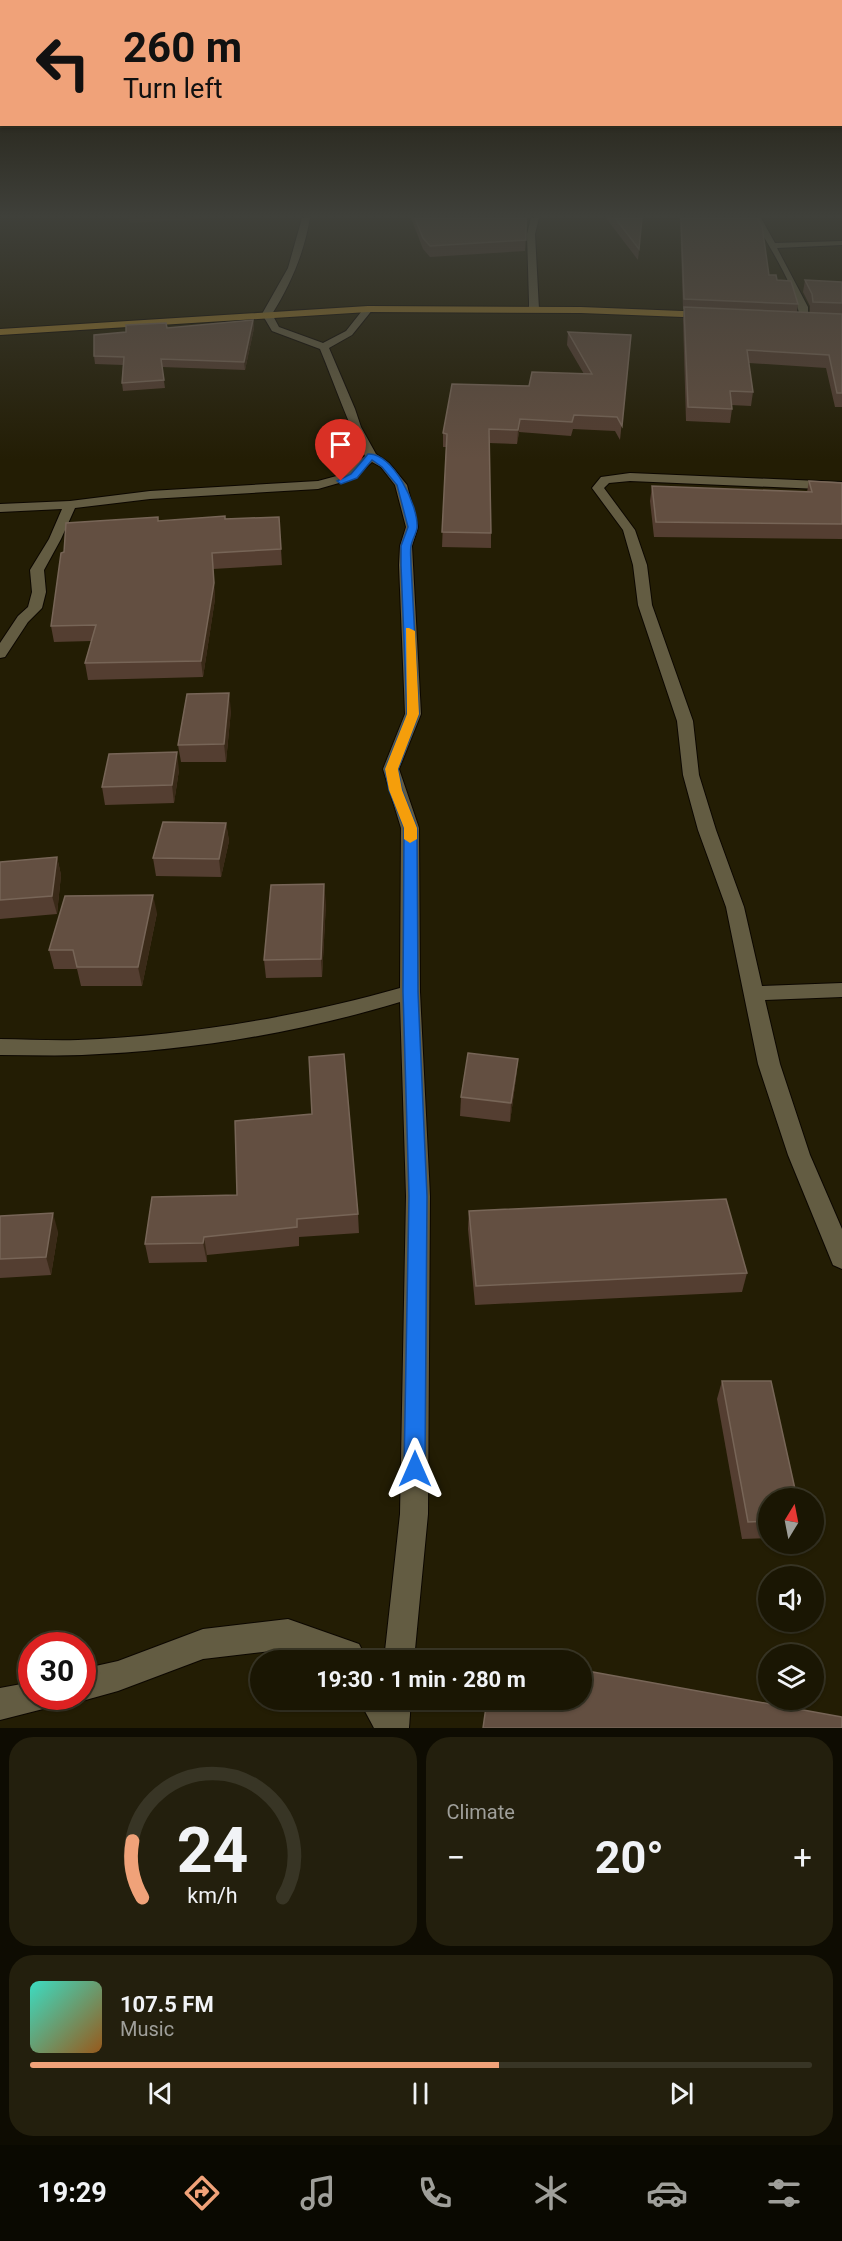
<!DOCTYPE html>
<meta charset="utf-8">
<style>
:root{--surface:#1a1603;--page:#231f0d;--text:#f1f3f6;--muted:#9f9f9a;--line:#383525;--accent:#f0a279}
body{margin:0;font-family:Roboto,sans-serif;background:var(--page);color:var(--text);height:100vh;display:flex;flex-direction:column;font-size:22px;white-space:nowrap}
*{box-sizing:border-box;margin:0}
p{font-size:20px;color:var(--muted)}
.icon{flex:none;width:33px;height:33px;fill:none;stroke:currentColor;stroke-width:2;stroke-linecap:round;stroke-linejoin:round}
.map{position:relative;height:1728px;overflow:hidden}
.drawer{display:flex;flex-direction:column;gap:9px;padding:9px;background:#0e0c02;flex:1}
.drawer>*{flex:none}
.guide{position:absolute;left:0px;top:0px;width:843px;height:126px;box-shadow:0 2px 4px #0004,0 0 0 2px var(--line);background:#f0a279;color:#111;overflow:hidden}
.needle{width:39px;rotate:10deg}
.fabs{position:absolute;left:758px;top:1488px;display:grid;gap:12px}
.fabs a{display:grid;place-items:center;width:66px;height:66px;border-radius:50%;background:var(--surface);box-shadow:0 2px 4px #0004,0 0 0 2px var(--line);font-size:30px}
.speed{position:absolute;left:18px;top:1632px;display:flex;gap:12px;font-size:30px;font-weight:700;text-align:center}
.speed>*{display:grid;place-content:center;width:78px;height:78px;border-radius:50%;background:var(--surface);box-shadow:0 2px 4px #0004,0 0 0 2px var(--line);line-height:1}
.speed .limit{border:9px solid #d22;background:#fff;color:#111}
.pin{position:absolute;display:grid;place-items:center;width:51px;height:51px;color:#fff;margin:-62px -26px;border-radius:50% 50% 50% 0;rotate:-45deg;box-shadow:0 0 6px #0007}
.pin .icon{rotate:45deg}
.me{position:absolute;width:66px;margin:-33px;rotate:0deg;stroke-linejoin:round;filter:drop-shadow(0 0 4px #0008)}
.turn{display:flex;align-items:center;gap:21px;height:126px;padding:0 24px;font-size:27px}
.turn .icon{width:78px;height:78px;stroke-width:2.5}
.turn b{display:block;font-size:42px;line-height:51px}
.big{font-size:45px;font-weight:700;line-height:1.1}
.drawer .card{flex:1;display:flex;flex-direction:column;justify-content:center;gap:9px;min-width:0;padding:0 21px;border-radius:24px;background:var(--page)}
.drawer .dial{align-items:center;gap:0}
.dial svg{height:156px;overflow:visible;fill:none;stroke:var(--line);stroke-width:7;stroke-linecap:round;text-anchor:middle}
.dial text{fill:var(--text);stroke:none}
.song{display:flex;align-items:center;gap:18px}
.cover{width:72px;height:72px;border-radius:9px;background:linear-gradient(135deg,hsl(170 70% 55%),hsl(30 70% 35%))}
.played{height:6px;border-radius:3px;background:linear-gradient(90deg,var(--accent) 60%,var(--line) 60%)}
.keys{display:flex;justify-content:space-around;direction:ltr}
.heat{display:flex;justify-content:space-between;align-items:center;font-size:33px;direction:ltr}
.drawer .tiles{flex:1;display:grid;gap:9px;grid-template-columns:1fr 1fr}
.card:last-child{grid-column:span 2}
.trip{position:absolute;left:250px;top:1650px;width:342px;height:60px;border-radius:30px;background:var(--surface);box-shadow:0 2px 4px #0004,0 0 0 2px var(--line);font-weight:700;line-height:60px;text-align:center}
.tabs{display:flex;height:96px;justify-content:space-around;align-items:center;background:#0a0901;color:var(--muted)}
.tabs .icon{width:42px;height:42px}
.tabs .current{color:var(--accent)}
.tabs b{font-size:27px;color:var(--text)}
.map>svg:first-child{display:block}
</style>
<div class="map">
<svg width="842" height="1728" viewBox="0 0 842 1728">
<rect width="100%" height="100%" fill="#231d04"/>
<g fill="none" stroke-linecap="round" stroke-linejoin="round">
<defs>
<g id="minor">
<path d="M 302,218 L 310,218 C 304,253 291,284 272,314 L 279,327 L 323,343 L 346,331 L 365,307 L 373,309 L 352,335 L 329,348 L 355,409 L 361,427 L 376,454 L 389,463 L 407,485 L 418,527 L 412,546 L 413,565 L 421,714 L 399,769 L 419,828 L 420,992 L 430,1196 L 428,1514 L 414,1660 L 384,1660 L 400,1514 L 406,1196 L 400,1002 C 298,1033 189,1051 82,1055 C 55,1056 27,1055 0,1055 L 0,1039 C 26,1039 52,1041 78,1040 C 183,1036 299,1017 400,988 L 401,828 L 383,769 L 405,714 L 399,565 L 400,546 L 406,527 L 395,485 L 381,467 L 372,462 L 353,479 L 318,489 L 150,499 L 75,508 L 61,539 L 44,570 L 46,592 L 42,608 L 28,622 L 5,657 L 0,658 L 0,643 L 18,616 L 28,607 L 32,592 L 30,570 L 49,539 L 62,509 L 0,512 L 0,504 L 70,501 L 150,491 L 318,481 L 344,474 L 365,456 C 347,422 335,385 320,349 L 272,331 L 262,314 L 288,268 Z"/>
<path d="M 531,218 L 539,218 L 535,234 L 539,309 L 534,312 L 529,309 L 529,302 L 527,234 Z"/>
<path d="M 753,218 L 761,218 L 775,243 L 842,241 L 842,245 L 777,248 L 808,307 L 808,321 L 800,319 C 795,284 770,249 753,218 Z"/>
<path d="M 630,473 L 842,482 L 842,490 L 630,481 L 609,483 L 604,488 L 635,530 L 647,565 L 652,605 L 693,721 L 699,775 L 716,830 L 744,907 L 762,986 L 842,983 L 842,997 L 765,1000 L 780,1064 L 810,1155 L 842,1229 L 842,1269 L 833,1265 L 788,1155 L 758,1064 L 726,907 L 698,830 L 683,775 L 677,721 L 638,605 L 633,565 L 623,530 L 592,488 L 601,477 Z"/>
<path d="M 288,1619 L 359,1644 L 367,1660 L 320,1660 L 288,1649 L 203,1659 L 118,1691 L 82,1701 L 72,1696 L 82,1696 L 82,1669 L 118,1661 L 203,1629 Z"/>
<path d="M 32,1682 L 32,1696 L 55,1696 L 51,1707 L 0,1720 L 0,1688 Z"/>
<path d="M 359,1700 L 411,1700 L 409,1728 L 374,1728 Z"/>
</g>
<path id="major" d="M 368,306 L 581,307 L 708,312 L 713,315 L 708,318 L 581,313 L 368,312 L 0,335 L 0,329 Z"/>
</defs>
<use href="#minor" stroke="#0c0700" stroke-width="2"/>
<use href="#major" stroke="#0c0700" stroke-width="2"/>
<use href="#minor" fill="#635c42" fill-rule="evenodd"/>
<use href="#major" fill="#967528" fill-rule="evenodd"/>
</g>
<g fill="#543e31">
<path d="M 411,218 L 527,218 L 525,251 L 430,257 L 423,249 Z"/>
<path d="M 606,218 L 642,218 L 638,260 Z"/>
<path d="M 680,218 L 757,218 L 769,275 L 777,280 L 798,304 L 797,312 L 810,312 L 810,306 L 803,292 L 805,280 L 842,282 L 842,407 L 835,407 L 826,368 L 749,363 L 753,392 L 751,406 L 731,405 L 732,409 L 730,423 L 686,421 L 683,320 L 684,309 L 683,309 Z"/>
<path d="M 253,320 L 254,328 L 245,370 L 162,367 L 165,388 L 123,391 L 122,383 L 123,365 L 95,364 L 94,356 L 167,328 Z"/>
<path d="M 568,332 L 631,335 L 620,440 L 615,431 L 573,429 L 571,436 L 519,432 L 517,444 L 489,443 L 491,533 L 491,548 L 442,547 L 446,447 L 443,447 L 443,433 L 529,386 L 584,374 L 567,345 Z"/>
<path d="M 809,481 L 842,483 L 842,539 L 654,537 L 650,501 L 652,486 L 807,492 Z"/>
<path d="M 279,517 L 282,565 L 213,569 L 215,599 L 203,677 L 88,680 L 85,663 L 91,641 L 54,642 L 51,626 L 64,552 L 158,521 Z"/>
<path d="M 231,710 L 226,762 L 181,762 L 178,745 Z"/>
<path d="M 179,770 L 174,803 L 105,805 L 102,787 Z"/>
<path d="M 226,823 L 229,841 L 221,877 L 156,876 L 153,858 Z"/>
<path d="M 57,857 L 61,875 L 57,914 L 0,919 L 0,862 Z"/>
<path d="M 326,903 L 322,977 L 266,978 L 264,960 Z"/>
<path d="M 157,913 L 142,986 L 81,986 L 77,969 L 54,969 L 49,950 Z"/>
<path d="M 518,1059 L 516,1078 L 510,1122 L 460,1116 L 461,1097 Z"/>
<path d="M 152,1197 L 358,1214 L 359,1233 L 299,1237 L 299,1246 L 207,1255 L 207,1262 L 149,1263 L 145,1244 Z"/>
<path d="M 469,1211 L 747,1273 L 742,1292 L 475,1305 L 468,1229 Z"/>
<path d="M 0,1216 L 58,1232 L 51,1275 L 0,1278 Z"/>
<path d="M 722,1381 L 768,1498 L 768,1538 L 742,1539 L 717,1399 Z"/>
</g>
<g fill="#3a2a18">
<path d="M 129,218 L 217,218 L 130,223 Z"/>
<path d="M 253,320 L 254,328 L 245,370 L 244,362 Z"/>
<path d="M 520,419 L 519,432 L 517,444 L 518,430 Z"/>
<path d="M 212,553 L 215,599 L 203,677 L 201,661 Z"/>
<path d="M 229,693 L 231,710 L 226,762 L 224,744 Z"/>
<path d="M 177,752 L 179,770 L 174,803 L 172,785 Z"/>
<path d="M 226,823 L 229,841 L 221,877 L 219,859 Z"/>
<path d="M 57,857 L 61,875 L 57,914 L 52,896 Z"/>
<path d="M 324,884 L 326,903 L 322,977 L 321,959 Z"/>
<path d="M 153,895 L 157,913 L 142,986 L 138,967 Z"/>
<path d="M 518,1059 L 516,1078 L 510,1122 L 511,1103 Z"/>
<path d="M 53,1213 L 58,1232 L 51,1275 L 46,1257 Z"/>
<path d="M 204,1237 L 207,1255 L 207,1262 L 203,1243 Z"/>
</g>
<g fill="#634f41" stroke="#776557" stroke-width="1.5">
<path d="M 415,218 L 526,218 L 526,240 L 430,246 L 423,238 Z"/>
<path d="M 615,218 L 642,218 L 639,249 Z"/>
<path d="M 681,218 L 757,218 L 762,226 L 769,275 L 776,275 L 777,280 L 791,281 L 798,304 L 684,299 Z"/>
<path d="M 805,280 L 842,282 L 842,303 L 813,302 L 812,294 Z"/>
<path d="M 684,307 L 842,314 L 842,393 L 837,393 L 829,355 L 747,350 L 753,392 L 730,391 L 732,409 L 688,407 Z"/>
<path d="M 253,320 L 244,362 L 161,359 L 164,380 L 122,383 L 124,357 L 94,356 L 94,335 L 126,332 L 126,325 L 166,323 L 167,328 Z"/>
<path d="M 568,332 L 631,335 L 622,426 L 617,417 L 574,415 L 572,422 L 520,419 L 518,430 L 489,429 L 491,533 L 442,532 L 447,434 L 443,433 L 452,384 L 529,386 L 532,372 L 592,374 Z"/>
<path d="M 809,481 L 842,483 L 842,524 L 656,522 L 652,486 L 812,492 Z"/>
<path d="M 225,516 L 225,519 L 279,517 L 281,549 L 212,553 L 214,583 L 201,661 L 85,663 L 96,625 L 51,626 L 61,553 L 64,552 L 66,523 L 158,517 L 158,521 Z"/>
<path d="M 229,693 L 224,744 L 178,745 L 187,694 Z"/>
<path d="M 177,752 L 172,785 L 102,787 L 109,754 Z"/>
<path d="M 163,822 L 226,823 L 219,859 L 153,858 Z"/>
<path d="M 57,857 L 52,896 L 0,900 L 0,862 Z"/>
<path d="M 324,884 L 321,959 L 264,960 L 271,885 Z"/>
<path d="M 153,895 L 138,967 L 77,967 L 73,950 L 49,950 L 65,896 Z"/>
<path d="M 468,1053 L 518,1059 L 511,1103 L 461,1097 Z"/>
<path d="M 344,1054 L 358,1214 L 297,1219 L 297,1227 L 204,1237 L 203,1243 L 145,1244 L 152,1197 L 237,1195 L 235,1121 L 312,1114 L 309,1057 Z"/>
<path d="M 726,1199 L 747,1273 L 476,1286 L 469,1211 Z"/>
<path d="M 53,1213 L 46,1257 L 0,1259 L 0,1216 Z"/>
<path d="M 722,1381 L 771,1381 L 797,1498 L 768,1498 L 768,1521 L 748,1522 Z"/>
<path d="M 492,1653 L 533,1660 L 491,1660 Z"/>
<path d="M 582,1670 L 842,1717 L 842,1728 L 483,1728 L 487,1700 L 582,1700 Z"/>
</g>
<linearGradient id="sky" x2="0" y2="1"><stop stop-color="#131002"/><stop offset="0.47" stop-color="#3f403a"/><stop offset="1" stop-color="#3f403a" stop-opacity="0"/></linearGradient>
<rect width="842" height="460" fill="url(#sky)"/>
<path fill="#1a73e8" stroke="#114b97" stroke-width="1.5" d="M 368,454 C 393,452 419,507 417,528 C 416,534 412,540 411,546 C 410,552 411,559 411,565 L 419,714 L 398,769 L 402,790 L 417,828 L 418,992 L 427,1196 L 425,1469 L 422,1476 L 415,1479 L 407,1476 L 404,1469 L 409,1196 L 403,992 L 404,828 L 389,790 L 385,769 L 407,714 L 401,565 L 401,546 L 408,527 L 397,485 L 382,467 L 372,460 L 357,478 L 341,484 L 337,481 L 351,474 Z"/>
<path fill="#f59e0b" d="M 406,628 L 409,628 L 415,631 L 419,714 L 398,769 L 402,790 L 417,828 L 417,839 L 410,843 L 404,839 L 404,828 L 389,790 L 385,769 L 407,714 Z"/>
</svg>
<div class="fabs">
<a><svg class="needle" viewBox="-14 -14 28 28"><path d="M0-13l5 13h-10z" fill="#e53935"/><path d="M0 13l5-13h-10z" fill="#9f9f9a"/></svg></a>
<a><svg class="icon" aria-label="sound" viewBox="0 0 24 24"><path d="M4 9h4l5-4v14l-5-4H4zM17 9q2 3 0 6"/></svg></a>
<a><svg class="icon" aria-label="layers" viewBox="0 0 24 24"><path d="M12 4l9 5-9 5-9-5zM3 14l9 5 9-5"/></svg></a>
</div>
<div class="speed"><div class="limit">30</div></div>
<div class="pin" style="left:341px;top:481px;background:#d93025"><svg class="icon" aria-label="arrive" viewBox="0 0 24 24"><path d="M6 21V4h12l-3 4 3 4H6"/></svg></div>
<svg class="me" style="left:415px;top:1469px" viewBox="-20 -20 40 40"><path d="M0-17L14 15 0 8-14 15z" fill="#1a73e8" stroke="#fff" stroke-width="4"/></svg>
<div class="trip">19:30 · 1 min · 280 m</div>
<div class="guide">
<div class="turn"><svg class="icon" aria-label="left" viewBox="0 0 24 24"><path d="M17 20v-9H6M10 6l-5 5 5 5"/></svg><div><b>260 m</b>Turn left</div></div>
</div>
</div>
<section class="drawer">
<div class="tiles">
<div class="card dial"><svg viewBox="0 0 100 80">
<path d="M14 69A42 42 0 1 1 86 69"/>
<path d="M14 69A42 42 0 0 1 9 40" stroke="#f0a279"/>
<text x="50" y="56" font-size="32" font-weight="700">24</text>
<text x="50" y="72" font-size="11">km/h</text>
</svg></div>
<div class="card"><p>Climate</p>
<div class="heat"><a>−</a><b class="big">20°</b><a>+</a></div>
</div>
<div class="card">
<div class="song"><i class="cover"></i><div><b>107.5 FM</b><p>Music</p></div></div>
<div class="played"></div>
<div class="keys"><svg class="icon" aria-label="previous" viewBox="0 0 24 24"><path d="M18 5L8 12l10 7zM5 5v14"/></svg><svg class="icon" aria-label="pause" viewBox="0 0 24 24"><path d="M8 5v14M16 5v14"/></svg><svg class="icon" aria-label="next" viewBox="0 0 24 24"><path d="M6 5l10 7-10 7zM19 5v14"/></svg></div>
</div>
</div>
</section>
<nav class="tabs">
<b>19:29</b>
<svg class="icon current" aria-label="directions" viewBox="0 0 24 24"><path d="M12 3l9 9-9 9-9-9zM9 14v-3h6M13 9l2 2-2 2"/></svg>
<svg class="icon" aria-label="music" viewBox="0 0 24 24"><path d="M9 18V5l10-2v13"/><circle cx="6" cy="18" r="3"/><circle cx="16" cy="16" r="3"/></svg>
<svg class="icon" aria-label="phone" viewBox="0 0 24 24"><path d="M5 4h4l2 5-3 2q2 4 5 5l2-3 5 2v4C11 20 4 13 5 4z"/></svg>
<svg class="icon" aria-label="climate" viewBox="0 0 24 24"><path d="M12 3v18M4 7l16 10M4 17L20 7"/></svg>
<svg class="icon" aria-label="car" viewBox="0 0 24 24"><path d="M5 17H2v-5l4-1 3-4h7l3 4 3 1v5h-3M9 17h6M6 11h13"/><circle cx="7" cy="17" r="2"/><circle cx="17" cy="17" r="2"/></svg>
<svg class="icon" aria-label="filters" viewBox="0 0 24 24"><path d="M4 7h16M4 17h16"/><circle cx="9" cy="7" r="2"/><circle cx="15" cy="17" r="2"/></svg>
</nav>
